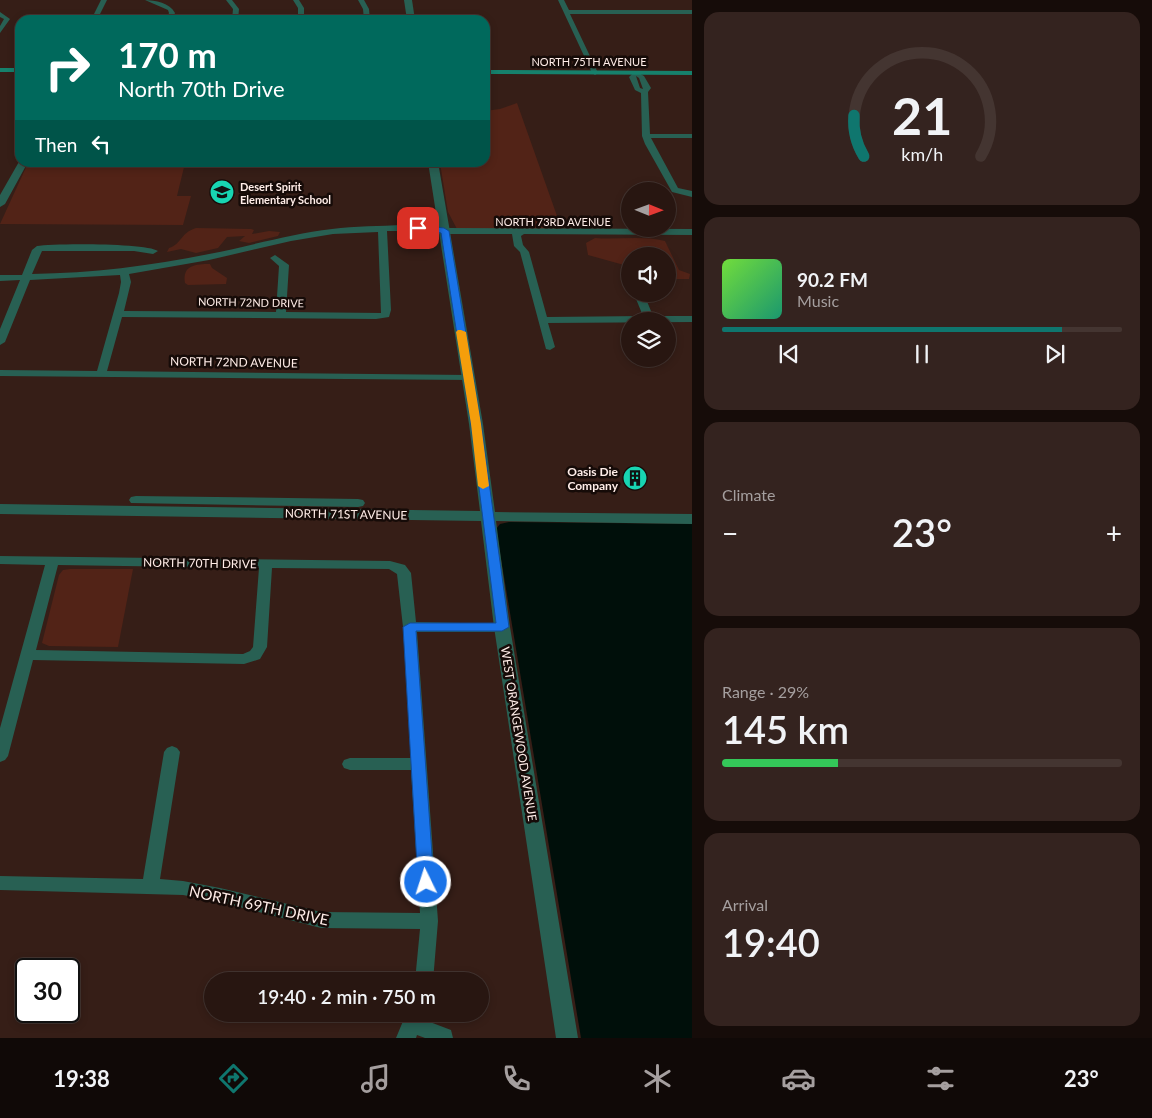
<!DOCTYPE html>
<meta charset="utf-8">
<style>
:root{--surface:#281611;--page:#34231f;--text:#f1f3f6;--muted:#a59f9f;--line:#443531;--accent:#0f766e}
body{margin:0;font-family:Lato,sans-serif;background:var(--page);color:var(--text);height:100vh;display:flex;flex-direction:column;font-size:19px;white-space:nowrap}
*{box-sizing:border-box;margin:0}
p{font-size:16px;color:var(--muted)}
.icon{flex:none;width:28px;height:28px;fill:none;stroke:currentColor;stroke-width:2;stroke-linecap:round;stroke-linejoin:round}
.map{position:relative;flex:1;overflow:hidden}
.side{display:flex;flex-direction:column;gap:12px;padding:12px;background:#160c09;width:460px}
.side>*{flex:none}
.guide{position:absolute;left:15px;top:15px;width:475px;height:152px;border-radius:15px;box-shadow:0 2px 8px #0003,0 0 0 1px var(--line);background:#00695c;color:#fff;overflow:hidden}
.needle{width:32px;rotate:91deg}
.fabs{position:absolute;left:621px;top:182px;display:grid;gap:10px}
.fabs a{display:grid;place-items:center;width:55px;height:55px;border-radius:50%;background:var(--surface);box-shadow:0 2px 8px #0003,0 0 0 1px var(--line);font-size:25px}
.speed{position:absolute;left:15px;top:958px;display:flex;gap:10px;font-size:25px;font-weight:700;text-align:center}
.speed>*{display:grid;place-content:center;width:65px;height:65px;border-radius:50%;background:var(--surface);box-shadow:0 2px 8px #0003,0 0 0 1px var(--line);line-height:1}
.speed .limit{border:2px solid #111;border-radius:8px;background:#fff;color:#111}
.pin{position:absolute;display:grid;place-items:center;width:42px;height:42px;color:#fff;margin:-21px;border-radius:10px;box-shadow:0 2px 8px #0006}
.me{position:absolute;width:55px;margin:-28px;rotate:356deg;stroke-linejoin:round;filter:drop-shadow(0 0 4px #0008)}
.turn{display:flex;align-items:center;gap:18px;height:105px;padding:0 20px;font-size:22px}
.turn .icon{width:65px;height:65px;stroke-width:2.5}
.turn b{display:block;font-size:35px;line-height:42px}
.then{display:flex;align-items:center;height:48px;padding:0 20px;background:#0003;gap:10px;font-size:19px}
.big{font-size:38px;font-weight:600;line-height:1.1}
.side .widget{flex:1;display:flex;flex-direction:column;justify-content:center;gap:8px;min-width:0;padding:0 18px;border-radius:15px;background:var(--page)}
.side .dial{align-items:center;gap:0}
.dial svg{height:130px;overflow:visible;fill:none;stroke:var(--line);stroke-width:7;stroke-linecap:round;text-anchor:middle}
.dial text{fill:var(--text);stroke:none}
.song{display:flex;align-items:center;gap:15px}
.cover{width:60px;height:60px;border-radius:8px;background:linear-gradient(135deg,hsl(100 70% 55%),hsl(160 70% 35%))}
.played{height:5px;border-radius:2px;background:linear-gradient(90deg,var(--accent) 85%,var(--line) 85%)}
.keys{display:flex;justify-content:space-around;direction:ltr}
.heat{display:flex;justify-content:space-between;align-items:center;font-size:28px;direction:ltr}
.charge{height:8px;border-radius:4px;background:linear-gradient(90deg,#34c759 29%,var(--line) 0)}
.trip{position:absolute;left:204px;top:972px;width:285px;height:50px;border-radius:25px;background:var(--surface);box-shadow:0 2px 8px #0003,0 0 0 1px var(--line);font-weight:600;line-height:50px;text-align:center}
.tabs{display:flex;height:80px;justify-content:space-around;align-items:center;background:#100907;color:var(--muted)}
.tabs .icon{width:35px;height:35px}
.tabs .active{color:var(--accent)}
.tabs b{font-size:22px;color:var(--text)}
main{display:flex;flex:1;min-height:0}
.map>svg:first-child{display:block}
</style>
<main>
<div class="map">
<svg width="692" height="1038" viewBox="0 0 692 1038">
<rect width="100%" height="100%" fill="#361e17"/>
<g fill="#522317">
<path d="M 517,103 L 562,230 L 457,229 L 448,212 L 440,163 L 485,162 L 485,111 L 500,109 Z"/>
<path d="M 28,163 L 185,163 L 177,196 L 191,196 L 183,225 L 0,224 Z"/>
<path d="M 196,228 L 251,229 L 254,230 L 252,234 L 269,231 L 280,232 L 278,236 L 249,243 L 239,241 L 245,236 L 227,237 L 218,248 L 196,253 L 181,249 L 167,252 L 169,248 C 182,244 180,233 196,228 Z"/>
<path d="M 595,238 C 618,240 642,235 665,241 L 679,270 L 690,274 L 689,279 L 672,279 L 668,273 L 668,256 L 630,256 L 630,264 L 624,265 L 588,255 L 586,243 Z"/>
<path d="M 210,264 L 212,268 L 227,278 L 226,284 L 188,285 L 185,283 C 182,265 196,264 210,264 Z"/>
<path d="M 70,569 L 133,569 L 118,647 L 49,646 L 42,643 L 59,575 L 63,570 Z"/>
</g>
<path fill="#000f0a" d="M 509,522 L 692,524 L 692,1038 L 581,1038 L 496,529 L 500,524 Z"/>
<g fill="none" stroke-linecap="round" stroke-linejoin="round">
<g fill="#286053" fill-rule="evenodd">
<path d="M 101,0 L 107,0 L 97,20 L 91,20 Z"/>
<path d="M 145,0 C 155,0 170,3 175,13 L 172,20 L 166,20 L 169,13 L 168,10 Z"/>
<path d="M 226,0 L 232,0 L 239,9 L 238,20 L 232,20 L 233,9 Z"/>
<path d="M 293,0 L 299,0 L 304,8 L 304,20 L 298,20 L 298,8 Z"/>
<path d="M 358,0 L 364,0 L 369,9 L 370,20 L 364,20 L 363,9 Z"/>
<path d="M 558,0 L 564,0 L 569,10 L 692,10 L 692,14 L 570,14 L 598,73 L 595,75 L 592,73 Z"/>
<path d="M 0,12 L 10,19 L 0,33 L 0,26 L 4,19 L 0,17 Z"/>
<path d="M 635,71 L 644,76 L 651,88 L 648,92 L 650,134 L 692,134 L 692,138 L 651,138 L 678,188 L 692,191 L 692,197 L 672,192 L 645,144 L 642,136 L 641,93 L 635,90 L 629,77 ZM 636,76 L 639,78 L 643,89 L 640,88 Z"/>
<path d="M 404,225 L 432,225 L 445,228 L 692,229 L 692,235 L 524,234 L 521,236 L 523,245 L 529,252 L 547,317 L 643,316 L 634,294 L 644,294 L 653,316 L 692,316 L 692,322 L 548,323 L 555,347 L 550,350 L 546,349 L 520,252 L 514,246 L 512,234 L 438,234 L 432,231 L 387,231 L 391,310 L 389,317 L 376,319 L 122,317 L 107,371 L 468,375 L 473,378 L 472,380 L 0,376 L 0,370 L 97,371 L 119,293 L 121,282 L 120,275 L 30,280 L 5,342 L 0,345 L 0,329 L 20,280 L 0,281 L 0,275 L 22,275 L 32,250 L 37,246 C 53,243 148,243 158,251 L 153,254 L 134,251 L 42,251 L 32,274 C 92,273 150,266 209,254 C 250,246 290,234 332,229 C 355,226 380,226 404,225 ZM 378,232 L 381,313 L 286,312 L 289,265 L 275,255 L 270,258 L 279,266 L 276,312 L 124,311 L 131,282 L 129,274 L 209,260 L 291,241 L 333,234 Z"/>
<path d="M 0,556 L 390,561 L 405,565 L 411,573 L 416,622 L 507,624 L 509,627 L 507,630 L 502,632 L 417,632 L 438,921 L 433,981 L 415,981 L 420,929 L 321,928 L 220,902 L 183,895 L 0,890 L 0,876 L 143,879 L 164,752 L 167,748 L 172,746 L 177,748 L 180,752 L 160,879 L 183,881 L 220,888 L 321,912 L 420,913 L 411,770 L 350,770 L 344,768 L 342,764 L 344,760 L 350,758 L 411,758 L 403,627 L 397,574 L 389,569 L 272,568 L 267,647 L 260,659 L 244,664 L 33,660 L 8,756 L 5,760 L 0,762 L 0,728 L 45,565 L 0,564 ZM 58,565 L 259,568 L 253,647 L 250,651 L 243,654 L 36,650 Z"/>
<path d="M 406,1014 L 424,1014 L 422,1019 L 451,1030 L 453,1038 L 425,1038 L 417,1035 L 416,1038 L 396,1038 Z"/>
</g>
<g fill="#286053" fill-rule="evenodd">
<path d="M 404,0 L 412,0 L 415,20 L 407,20 Z"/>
<path d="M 20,160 L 20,162 L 28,162 L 5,204 L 0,207 L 0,195 Z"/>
<path d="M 428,162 L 438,162 L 483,424 L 495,512 L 692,514 L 692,524 L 496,521 L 510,627 L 578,1038 L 556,1038 L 494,627 L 481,521 L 0,514 L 0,504 L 480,511 L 469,424 Z"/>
<path d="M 136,496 L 358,499 L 363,500 L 365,503 L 363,506 L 358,507 L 131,503 L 129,500 L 131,497 Z"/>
</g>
<g fill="#16816c" fill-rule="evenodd">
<rect x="0" y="68" width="20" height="4"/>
<path d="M 485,70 L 692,71 L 692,75 L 485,74 Z"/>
</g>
</g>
<path fill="#1a73e8" stroke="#114b97" d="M 418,225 L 444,228 L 449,231 L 481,424 L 509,627 L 502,631 L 416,631 L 434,882 L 432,886 L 426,888 L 421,886 L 418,882 L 403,627 L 410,623 L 496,623 L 471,424 L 441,233 L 415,229 L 414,228 Z"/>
<path fill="#f59e0b" d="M 458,330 L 461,330 L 466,332 L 481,424 L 489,486 L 483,489 L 478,486 L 471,424 L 456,332 Z"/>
<defs>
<symbol id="school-disc" viewBox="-11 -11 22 22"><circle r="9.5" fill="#18d5b2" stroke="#160b08"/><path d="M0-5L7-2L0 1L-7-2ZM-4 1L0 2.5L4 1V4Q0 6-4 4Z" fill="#111"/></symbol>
<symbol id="building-disc" viewBox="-11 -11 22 22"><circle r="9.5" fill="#18d5b2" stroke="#160b08"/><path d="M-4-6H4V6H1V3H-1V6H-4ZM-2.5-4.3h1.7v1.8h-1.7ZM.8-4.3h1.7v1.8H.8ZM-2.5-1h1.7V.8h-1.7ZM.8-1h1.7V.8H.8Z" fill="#111"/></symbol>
</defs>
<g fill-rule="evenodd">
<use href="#school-disc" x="208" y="178" width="28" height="28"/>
<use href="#building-disc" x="621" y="464" width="28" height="28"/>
</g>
<g text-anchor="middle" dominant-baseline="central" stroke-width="5" stroke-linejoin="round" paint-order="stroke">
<g font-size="11" fill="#ffede8" stroke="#160b08">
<text x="589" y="61">NORTH 75TH AVENUE</text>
<text x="553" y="221">NORTH 73RD AVENUE</text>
<text transform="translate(251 302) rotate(1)">NORTH 72ND DRIVE</text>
</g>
<g font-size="11" font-weight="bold" fill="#ffede8" stroke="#160b08" text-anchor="start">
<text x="240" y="186">Desert Spirit<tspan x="240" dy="13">Elementary School</tspan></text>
</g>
<g font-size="12" fill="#ffede8" stroke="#160b08">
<text transform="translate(234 362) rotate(1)">NORTH 72ND AVENUE</text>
<text transform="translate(346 514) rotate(1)">NORTH 71ST AVENUE</text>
<text transform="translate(200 563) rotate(1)">NORTH 70TH DRIVE</text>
<text transform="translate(519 734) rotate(81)">WEST ORANGEWOOD AVENUE</text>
</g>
<g font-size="12" font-weight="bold" fill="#ffede8" stroke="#160b08" text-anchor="end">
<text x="618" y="471">Oasis Die<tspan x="618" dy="14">Company</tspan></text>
</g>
<g font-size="15" fill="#ffede8" stroke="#160b08">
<text transform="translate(259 905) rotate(12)">NORTH 69TH DRIVE</text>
</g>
</g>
</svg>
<div class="fabs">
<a><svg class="needle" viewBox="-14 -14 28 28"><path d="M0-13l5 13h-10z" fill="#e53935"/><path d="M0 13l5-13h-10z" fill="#a59f9f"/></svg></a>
<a><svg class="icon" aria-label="sound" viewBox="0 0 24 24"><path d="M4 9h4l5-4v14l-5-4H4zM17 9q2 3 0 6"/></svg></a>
<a><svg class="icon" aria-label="layers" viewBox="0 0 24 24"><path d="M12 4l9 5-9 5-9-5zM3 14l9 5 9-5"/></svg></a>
</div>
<div class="speed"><div class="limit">30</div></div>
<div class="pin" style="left:418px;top:228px;background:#d93025"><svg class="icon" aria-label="arrive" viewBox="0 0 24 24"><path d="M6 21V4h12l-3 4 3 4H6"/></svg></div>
<svg class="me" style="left:426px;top:882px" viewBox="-20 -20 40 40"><circle r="17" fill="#1a73e8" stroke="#fff" stroke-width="3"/><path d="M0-11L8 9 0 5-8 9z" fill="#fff"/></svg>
<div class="trip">19:40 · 2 min · 750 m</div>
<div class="guide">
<div class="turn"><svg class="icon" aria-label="right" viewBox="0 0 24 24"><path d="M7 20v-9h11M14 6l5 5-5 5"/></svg><div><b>170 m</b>North 70th Drive</div></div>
<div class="then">Then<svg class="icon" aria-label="left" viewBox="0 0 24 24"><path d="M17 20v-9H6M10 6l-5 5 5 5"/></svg></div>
</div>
</div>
<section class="side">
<div class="widget dial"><svg viewBox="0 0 100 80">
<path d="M14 69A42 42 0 1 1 86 69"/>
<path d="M14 69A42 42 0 0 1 8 44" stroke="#0f766e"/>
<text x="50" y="56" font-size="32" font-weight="700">21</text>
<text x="50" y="72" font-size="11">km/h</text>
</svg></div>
<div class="widget">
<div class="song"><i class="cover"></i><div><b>90.2 FM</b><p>Music</p></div></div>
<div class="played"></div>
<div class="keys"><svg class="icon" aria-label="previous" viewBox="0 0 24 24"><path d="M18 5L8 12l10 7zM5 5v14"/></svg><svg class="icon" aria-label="pause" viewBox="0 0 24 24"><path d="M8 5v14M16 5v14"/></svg><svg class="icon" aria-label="next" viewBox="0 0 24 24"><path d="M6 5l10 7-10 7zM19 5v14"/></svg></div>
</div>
<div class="widget"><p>Climate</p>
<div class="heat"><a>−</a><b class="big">23°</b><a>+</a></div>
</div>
<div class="widget"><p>Range · 29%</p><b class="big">145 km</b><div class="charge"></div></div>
<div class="widget"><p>Arrival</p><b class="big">19:40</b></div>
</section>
</main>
<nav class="tabs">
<b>19:38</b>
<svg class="icon active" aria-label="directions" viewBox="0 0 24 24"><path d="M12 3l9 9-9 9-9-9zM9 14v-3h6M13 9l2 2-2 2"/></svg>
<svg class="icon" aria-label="music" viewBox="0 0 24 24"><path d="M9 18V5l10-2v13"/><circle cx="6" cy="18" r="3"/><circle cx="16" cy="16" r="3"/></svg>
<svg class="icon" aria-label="phone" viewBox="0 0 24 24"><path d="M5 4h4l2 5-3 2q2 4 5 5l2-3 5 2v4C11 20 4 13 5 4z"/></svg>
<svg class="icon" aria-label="climate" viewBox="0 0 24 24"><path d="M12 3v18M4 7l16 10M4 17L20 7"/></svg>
<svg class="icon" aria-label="car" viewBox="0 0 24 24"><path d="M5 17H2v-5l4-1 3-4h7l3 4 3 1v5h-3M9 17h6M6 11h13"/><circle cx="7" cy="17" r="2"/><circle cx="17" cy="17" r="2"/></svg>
<svg class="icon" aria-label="filters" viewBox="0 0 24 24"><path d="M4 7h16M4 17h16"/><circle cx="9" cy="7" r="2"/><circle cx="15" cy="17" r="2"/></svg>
<b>23°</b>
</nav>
